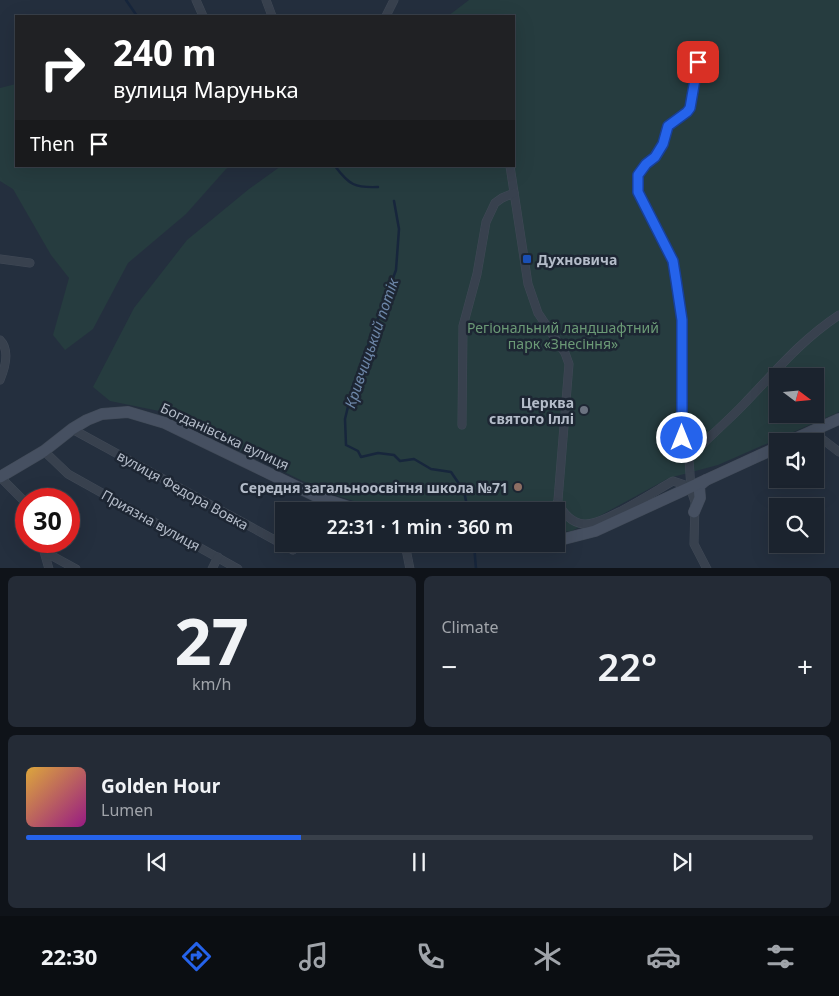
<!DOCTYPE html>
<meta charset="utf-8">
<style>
:root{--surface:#1b232e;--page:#242b36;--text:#f1f3f6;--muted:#a0a4aa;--line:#39404a;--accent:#2563eb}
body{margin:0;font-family:"Noto Sans",sans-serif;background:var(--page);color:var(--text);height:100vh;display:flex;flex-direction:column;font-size:19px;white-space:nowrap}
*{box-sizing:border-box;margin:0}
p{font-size:16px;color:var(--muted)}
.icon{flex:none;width:28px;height:28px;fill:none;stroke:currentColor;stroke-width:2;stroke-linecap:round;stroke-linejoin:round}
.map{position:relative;height:568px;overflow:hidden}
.sheet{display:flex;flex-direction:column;gap:8px;padding:8px;background:#0f1319;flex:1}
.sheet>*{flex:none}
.banner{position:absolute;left:15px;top:15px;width:500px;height:152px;border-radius:0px;box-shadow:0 5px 20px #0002,0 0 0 1px var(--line);background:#202124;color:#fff;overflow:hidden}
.needle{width:32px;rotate:106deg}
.tools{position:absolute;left:769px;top:368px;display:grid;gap:10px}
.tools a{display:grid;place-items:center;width:55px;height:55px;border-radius:0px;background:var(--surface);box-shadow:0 5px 20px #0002,0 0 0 1px var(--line);font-size:25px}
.speed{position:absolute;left:15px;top:488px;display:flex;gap:10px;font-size:25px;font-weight:700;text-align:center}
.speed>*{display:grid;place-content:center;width:65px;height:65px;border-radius:50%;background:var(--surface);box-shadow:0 5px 20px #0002,0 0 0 1px var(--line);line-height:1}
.speed .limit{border:8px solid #d22;background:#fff;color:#111}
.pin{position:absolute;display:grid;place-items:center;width:42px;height:42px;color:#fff;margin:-21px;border-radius:10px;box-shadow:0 2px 8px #0006}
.me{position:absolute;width:55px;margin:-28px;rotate:0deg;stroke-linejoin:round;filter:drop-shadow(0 0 4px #0008)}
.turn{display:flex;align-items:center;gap:18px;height:105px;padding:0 15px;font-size:22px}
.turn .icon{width:65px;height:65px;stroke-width:2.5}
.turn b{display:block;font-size:35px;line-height:42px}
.then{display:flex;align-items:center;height:48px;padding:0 15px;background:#0003;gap:10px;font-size:19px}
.big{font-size:38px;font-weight:600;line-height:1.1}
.sheet .widget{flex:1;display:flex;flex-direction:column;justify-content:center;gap:8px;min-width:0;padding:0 18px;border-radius:8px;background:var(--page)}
.sheet .dial{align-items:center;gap:0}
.dial b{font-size:65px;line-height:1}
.song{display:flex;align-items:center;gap:15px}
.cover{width:60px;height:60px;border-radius:8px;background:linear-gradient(135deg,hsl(40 70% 55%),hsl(310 70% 35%))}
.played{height:5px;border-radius:2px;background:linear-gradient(90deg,var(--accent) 35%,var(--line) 35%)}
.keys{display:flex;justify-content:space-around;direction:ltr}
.heat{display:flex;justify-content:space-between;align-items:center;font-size:28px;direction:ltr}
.sheet .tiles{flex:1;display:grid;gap:8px;grid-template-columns:1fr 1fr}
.widget:last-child{grid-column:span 2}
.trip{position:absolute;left:275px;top:502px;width:290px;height:50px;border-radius:0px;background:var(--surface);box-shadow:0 5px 20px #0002,0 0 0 1px var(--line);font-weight:600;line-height:50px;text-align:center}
.tabs{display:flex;height:80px;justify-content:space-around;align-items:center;background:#0b0e12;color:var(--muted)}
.tabs .icon{width:35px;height:35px}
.tabs .on{color:var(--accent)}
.tabs b{font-size:22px;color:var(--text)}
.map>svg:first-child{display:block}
</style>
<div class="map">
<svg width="839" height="569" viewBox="0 0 839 569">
<rect width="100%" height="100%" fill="#242f3e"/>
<g fill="#263c3f" fill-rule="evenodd">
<path d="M 469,0 L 839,0 L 839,412 L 718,465 L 669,478 L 572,531 L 556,532 L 556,511 L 385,511 L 325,492 L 159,411 L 110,401 L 93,387 L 134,308 L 187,240 L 249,189 L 281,166 L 514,166 L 514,16 L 448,16 ZM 778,376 L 815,376 L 815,414 L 778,414 Z"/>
<path d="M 16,84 L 16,166 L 232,166 L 226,169 L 186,214 L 128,263 L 93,329 L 65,350 L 53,335 L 69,278 L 51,255 L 13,189 L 0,181 L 0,88 Z"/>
</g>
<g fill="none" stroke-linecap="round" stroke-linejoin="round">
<g stroke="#17263c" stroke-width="2.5">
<path d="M 126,0 L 137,16"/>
<path d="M 335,166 C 349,185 355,188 378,187"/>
<path d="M 394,201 L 399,229 L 396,270 L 353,386 L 345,419 L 346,445 L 358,451 L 361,457 L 378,453 L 394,455 L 400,461 L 414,459 L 431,469 L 451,472 L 464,491 L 468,511"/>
<path d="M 474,544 L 476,569"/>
</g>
<defs>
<g id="minor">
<path d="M 196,0 L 203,16"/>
<path d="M 266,0 L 272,16"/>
<path d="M 386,16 L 394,0"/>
<path d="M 510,166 L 528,284 L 538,313 L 565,353 L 569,364 L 556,525"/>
<path d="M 0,259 L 30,263"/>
<path d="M 0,340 C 10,350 5,368 0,380"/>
<path d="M 462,425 L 463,326 L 477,274 L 486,222 L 495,203 L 502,198 L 514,193"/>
<path d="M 72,429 L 293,550"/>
<path d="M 813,432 L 839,452"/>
<path d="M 44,451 L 68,474 L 238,569"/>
<path d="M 689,458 L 682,438 L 682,320 L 673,261 L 638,192 L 638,175 L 646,164 L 655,157 L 663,144 L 668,126 L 687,112 L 690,108 L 697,70 L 699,48"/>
<path d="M 0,477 L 26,503"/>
<path d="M 557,503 C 564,513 571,523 584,524 C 602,526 655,491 673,481 L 691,487"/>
<path d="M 41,541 L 49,569"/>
<path d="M 405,544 L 410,569"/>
<path d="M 45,552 L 76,569"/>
<path d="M 212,569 L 218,557"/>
<path d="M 707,569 L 694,544 L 695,502 L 691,490 L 689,458 C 706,439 726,423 744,404 C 775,372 801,340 839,315"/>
</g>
<g id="secondary">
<path d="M 790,441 L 839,419"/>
<path d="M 0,477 L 44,451 L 72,429 L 87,420 L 102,414 L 128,412 L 165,423 L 318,497 L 361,511"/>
<path d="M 694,512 L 700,498 L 699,486 L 706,480"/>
<path d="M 556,541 L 595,531 L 778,447"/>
</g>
</defs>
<use href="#minor" stroke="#414a57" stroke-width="9"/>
<use href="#secondary" stroke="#414a57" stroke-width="12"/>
<use href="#minor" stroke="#38414e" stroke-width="8"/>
<use href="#secondary" stroke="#465061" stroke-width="11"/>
</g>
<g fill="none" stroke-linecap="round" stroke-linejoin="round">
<defs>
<path id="route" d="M 682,438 L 682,320 L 676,280 L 673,261 L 638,192 L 638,175 L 646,164 L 655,157 L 663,144 L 668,126 L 687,112 L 690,108 L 698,62"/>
</defs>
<use href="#route" stroke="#184099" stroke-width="12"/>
<use href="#route" stroke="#2563eb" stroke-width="9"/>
</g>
<rect fill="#1a4fb4" stroke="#1d2633" stroke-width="2" x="522" y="254" width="10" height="10" rx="2.5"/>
<circle fill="#6b7280" stroke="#1d2633" stroke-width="2" cx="584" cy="410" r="5"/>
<circle fill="#8d6e63" stroke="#1d2633" stroke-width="2" cx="518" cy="487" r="5"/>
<g text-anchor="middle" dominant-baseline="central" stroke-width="5" stroke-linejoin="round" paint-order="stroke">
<g font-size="14" font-weight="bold" fill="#b4bcc9" stroke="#1d2633" text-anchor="end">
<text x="537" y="259" text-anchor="start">Духновича</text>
<text x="574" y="402">Церква<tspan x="574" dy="16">святого Іллі</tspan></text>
<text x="508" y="487">Середня загальноосвітня школа №71</text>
</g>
<g font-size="14" fill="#6b9a76" stroke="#1d2633">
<text x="563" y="327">Регіональний ландшафтний<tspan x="563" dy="16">парк «Знесіння»</tspan></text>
</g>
<g font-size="14" fill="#b4bcc9" stroke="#1d2633">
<text transform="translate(225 436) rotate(25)">Богданівська вулиця</text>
<text transform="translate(183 490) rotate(29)">вулиця Федора Вовка</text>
<text transform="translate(151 520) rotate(29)">Приязна вулиця</text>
</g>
<g font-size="15" font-style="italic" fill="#6d86a8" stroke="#1d2633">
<text transform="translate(371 343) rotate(-71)">Кривчицький потік</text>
</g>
</g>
</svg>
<div class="tools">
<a><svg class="needle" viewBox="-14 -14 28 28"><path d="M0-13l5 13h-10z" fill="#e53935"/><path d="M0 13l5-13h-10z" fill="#a0a4aa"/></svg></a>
<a><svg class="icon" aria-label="sound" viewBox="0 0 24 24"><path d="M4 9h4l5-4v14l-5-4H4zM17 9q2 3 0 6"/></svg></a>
<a><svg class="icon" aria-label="search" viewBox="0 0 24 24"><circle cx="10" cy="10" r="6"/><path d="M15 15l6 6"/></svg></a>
</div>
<div class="speed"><div class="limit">30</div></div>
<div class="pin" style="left:698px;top:62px;background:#d93025"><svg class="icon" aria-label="arrive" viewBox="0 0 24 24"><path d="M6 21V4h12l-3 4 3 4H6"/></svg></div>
<svg class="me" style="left:682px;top:438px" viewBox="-20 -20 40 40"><circle r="17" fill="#2563eb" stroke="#fff" stroke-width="3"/><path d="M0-11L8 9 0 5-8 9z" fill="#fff"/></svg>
<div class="trip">22:31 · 1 min · 360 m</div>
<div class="banner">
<div class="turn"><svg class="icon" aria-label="right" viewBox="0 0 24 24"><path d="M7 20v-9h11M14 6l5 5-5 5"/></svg><div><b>240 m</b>вулиця Марунька</div></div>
<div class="then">Then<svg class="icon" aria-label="arrive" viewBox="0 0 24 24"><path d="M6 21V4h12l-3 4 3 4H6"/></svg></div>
</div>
</div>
<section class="sheet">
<div class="tiles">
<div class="widget dial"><b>27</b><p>km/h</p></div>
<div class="widget"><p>Climate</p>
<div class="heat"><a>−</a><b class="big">22°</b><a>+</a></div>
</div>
<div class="widget">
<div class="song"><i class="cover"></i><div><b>Golden Hour</b><p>Lumen</p></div></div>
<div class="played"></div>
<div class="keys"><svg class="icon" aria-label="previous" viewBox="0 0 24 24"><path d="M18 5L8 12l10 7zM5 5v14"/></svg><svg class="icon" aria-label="pause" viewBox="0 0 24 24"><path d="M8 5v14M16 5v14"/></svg><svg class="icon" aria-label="next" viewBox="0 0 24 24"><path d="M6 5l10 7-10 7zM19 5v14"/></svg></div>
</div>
</div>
</section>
<nav class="tabs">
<b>22:30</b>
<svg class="icon on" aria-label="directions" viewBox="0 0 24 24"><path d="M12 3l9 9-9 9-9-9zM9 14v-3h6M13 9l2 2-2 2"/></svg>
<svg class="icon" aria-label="music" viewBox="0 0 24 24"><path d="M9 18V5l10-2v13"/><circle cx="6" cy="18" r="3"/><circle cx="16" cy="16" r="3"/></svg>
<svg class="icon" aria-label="phone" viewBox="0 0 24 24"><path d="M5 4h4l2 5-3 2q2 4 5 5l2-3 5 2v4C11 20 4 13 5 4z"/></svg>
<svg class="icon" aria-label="climate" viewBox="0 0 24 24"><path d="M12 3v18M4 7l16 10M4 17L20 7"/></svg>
<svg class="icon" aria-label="car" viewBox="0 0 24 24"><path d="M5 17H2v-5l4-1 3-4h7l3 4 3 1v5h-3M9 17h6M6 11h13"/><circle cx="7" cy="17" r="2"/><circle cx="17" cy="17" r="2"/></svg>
<svg class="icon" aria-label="filters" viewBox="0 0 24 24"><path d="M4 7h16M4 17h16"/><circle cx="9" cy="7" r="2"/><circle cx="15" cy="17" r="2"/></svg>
</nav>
